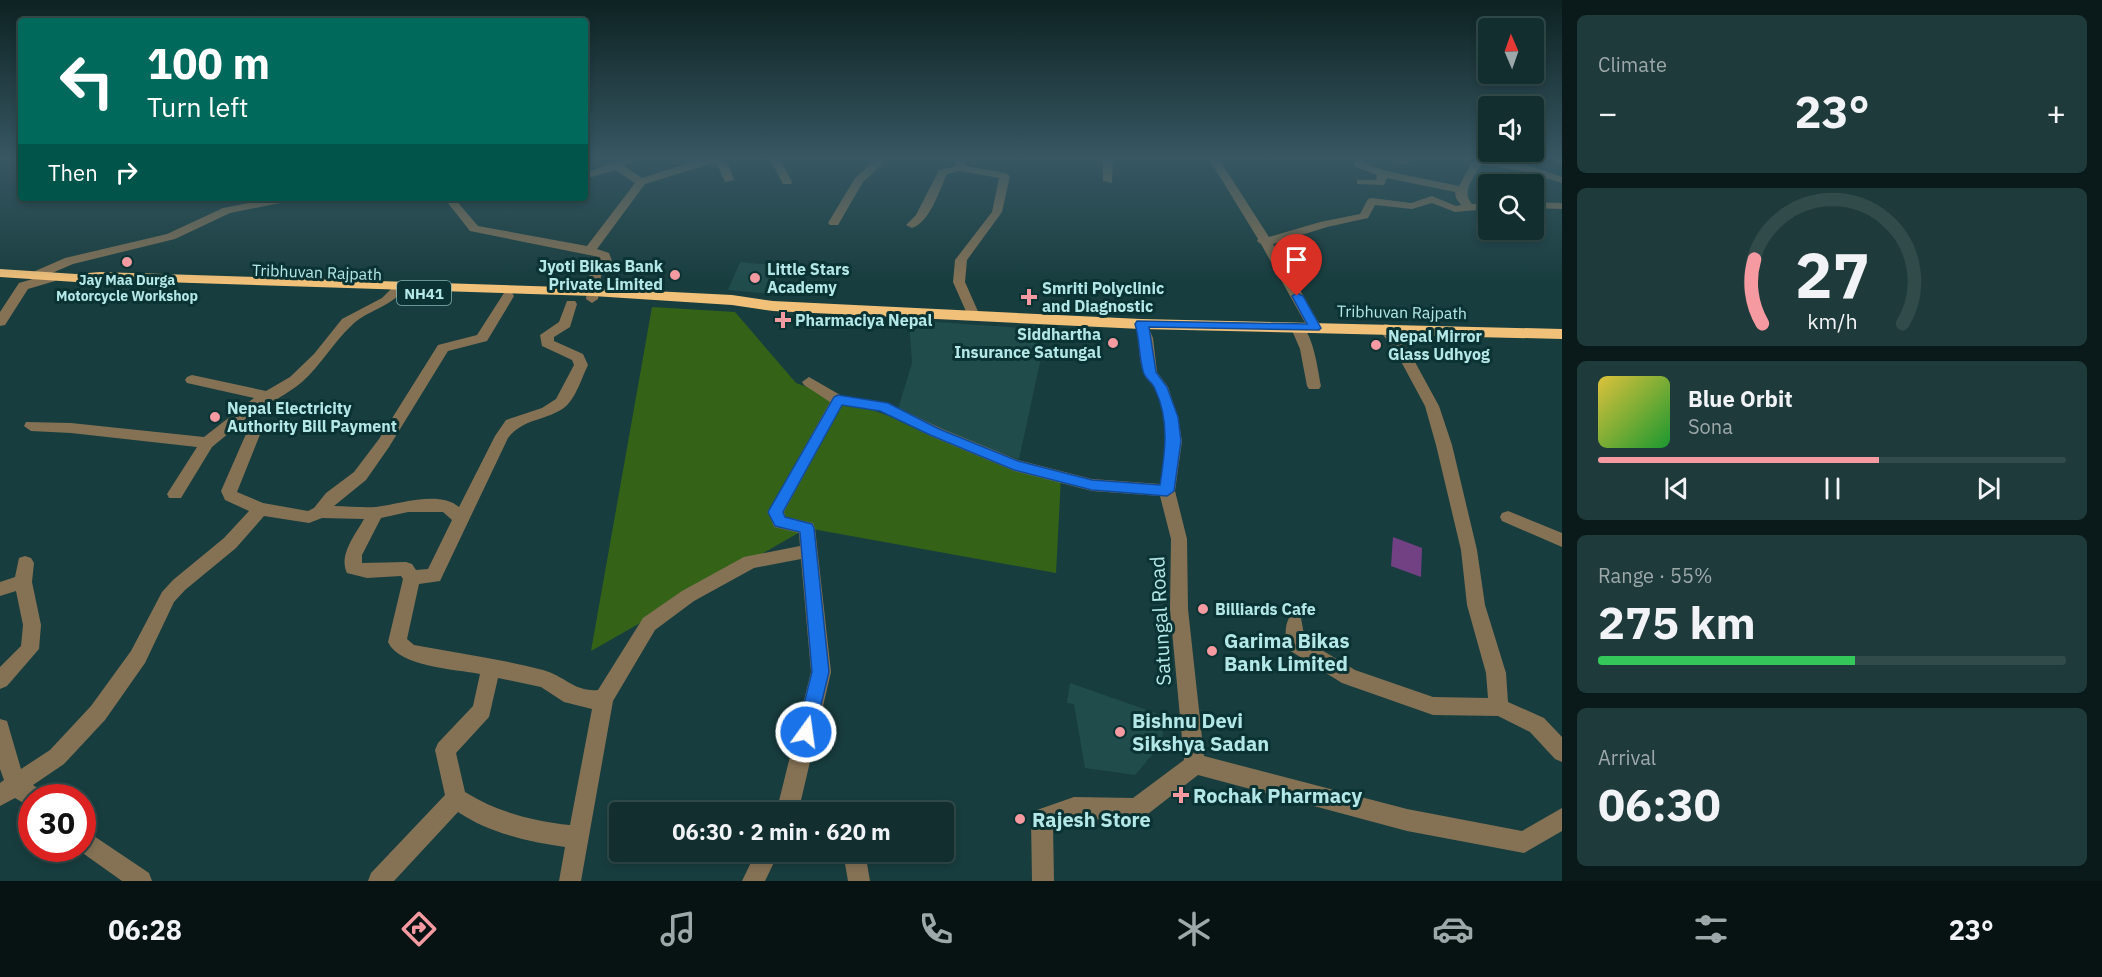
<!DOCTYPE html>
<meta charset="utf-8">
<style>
:root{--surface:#122e2e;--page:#1f3a3a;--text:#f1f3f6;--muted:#9ca8aa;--line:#314a4a;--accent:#f49aa0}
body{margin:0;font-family:"IBM Plex Sans",sans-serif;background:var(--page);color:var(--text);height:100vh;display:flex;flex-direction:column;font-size:22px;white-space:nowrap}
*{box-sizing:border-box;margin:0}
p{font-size:20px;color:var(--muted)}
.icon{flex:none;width:33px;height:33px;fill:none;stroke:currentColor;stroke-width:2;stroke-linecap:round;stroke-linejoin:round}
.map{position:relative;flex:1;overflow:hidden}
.sheet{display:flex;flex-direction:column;gap:15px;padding:15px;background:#0a1919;width:540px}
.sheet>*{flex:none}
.top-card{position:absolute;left:18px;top:18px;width:570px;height:183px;border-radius:6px;box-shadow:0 3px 9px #0003,0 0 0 2px var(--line);background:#00695c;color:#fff;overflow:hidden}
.needle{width:39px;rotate:358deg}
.tools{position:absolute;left:1478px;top:18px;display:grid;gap:12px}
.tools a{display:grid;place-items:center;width:66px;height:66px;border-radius:6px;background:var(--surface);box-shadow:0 3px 9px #0003,0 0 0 2px var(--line);font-size:30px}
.speed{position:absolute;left:18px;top:784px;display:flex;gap:12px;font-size:30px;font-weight:700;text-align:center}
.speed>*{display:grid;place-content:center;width:78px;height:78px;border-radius:50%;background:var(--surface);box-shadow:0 3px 9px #0003,0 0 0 2px var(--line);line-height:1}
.speed .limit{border:9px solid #d22;background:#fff;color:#111}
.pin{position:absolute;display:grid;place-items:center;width:51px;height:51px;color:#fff;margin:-62px -26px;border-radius:50% 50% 50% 0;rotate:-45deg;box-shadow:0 0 6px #0007}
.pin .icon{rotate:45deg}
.me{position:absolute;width:66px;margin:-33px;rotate:14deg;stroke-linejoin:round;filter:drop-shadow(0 0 4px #0008)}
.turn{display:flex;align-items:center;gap:21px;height:126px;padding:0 30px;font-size:27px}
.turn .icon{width:78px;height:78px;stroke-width:2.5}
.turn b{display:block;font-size:42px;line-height:51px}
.then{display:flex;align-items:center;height:57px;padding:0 30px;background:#0003;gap:12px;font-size:22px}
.big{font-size:45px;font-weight:700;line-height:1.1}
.sheet .card{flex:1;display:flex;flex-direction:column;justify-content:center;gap:9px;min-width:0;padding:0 21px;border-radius:9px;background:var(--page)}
.sheet .dial{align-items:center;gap:0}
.dial svg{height:156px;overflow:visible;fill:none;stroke:var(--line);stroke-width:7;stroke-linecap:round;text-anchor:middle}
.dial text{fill:var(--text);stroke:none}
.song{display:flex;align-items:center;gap:18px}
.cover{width:72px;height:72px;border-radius:9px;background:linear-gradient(135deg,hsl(50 70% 55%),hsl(130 70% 35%))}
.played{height:6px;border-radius:3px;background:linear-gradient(90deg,var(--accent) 60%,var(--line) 60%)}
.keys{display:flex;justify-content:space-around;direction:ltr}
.heat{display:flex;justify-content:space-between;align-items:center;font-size:33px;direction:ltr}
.charge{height:9px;border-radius:4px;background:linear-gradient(90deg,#34c759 55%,var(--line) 0)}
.trip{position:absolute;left:609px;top:802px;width:345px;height:60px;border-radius:6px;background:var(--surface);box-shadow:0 3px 9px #0003,0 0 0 2px var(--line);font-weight:700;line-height:60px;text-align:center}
.tabs{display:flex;height:96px;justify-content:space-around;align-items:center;background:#071212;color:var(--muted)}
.tabs .icon{width:42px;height:42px}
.tabs .active{color:var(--accent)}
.tabs b{font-size:27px;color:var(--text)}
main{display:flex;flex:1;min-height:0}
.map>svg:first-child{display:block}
</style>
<main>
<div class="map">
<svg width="1562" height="881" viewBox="0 0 1562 881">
<rect width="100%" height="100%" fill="#183d3e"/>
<g fill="#214c4c">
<path d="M 740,262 L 782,266 L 772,294 L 728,290 Z"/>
<path d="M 909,320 L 1037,329 L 1042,353 L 1019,459 L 953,438 L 898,409 L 912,363 Z"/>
<path d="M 1070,683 L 1164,716 L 1162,743 L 1135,775 L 1085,768 L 1074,704 L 1067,703 Z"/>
</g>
<path fill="#346318" d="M 652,307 L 735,312 L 796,383 L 1061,477 L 1056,573 L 807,528 L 591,651 Z"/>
<path fill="#714184" d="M 1393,537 L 1422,548 L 1421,577 L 1391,566 Z"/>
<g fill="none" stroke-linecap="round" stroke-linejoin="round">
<g fill="#857255" fill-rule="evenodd">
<path d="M 623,159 L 638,159 L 624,166 L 642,178 C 657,174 715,151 726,162 C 730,167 732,175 734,180 L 725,182 L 718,166 L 713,163 L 645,184 L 597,249 L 609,253 L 612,261 L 601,276 L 598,299 L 592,303 L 586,299 L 589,276 L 600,261 L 599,257 L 470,231 L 444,198 L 454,198 L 478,226 L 587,246 L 635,183 L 615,170 L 585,179 L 585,173 Z"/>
<path d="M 770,159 L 780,159 L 792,182 L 791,184 L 783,184 Z"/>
<path d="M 871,159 L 881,159 L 882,164 L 863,182 L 838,225 L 830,225 L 828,223 L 855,178 L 872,163 Z"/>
<path d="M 954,159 L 964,159 L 966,166 L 1005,173 L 1010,176 L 1002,212 L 967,260 L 965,282 L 980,316 L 974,320 L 968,316 L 953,282 L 955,260 L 992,212 L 999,178 L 961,171 L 947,174 C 939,191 930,222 912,228 L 906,225 L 916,215 L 939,170 L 956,166 Z"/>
<path d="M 1103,159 L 1113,159 L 1112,183 L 1103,181 Z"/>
<path d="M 1209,159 L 1219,159 L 1269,237 L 1320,222 L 1360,214 L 1368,199 L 1372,198 L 1411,203 L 1432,196 L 1456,206 L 1461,205 L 1456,198 L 1455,192 L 1387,178 L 1384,185 L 1357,184 L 1357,180 L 1376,180 L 1377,175 L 1354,166 L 1354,159 L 1364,159 L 1363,163 L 1386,171 L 1459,186 L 1472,162 C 1498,155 1537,168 1562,177 L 1562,183 L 1527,172 L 1483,165 L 1480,166 C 1473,180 1461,191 1472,204 L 1488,203 L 1488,209 L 1455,212 L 1432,203 L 1412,209 L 1375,205 L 1368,218 L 1327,227 L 1273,244 L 1322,328 L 1315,332 L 1308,328 L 1261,244 L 1257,241 L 1258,239 Z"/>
<path d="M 1389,159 L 1407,159 L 1410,162 L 1405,165 Z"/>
<path d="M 1553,159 L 1562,159 L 1562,165 Z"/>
<path d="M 273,198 L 295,198 L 290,201 L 230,213 L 175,239 L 73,264 L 45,276 L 51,274 L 57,278 L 55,281 L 28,289 L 5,325 L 0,326 L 0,312 L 19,283 L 36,278 L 31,275 L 33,272 L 65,258 L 167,234 L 223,208 Z"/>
<path d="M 1533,202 L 1562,203 L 1562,209 L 1533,208 Z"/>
<path d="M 401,282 L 407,286 C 390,309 368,309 351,326 C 333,343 321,365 302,382 C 284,397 262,406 244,420 L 259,428 L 261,432 L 237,492 L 263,503 L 308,511 L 314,508 L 326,493 L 354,472 L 379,439 L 438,345 L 477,335 L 504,293 L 512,293 L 514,296 L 487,341 L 448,351 L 389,447 L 366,480 L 334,506 C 348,506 363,508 376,507 C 400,504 439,490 459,507 L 495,436 L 506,420 L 542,408 L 556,399 L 574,365 L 572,360 L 542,346 L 540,335 L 559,322 L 567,301 L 575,301 L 577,304 L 570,327 L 554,337 L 554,341 L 583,354 L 588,365 C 582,377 576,398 565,407 C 547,421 523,418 508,438 L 440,581 L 419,584 L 407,639 L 414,645 C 457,653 501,659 543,670 C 565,676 574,692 598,690 L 643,618 L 682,591 L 744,557 L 800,546 L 799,533 L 774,527 L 768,512 L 830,402 L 804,385 L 802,382 L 809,377 L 842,396 L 888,403 L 940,428 L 1018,460 L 1092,479 L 1160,484 C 1165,452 1170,420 1155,389 C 1152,383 1146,380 1144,374 C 1138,361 1140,340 1135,324 L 1141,320 L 1147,324 L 1153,338 L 1157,372 L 1168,387 L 1178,417 L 1182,441 L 1175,491 L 1187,539 L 1188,609 L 1204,756 L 1407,809 L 1522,831 L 1562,808 L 1562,831 L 1524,853 L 1407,831 L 1198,775 L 1144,817 L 1136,820 L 1074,819 L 1053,826 L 1054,881 L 1032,881 L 1031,819 L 1034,811 L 1074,797 L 1133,798 L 1184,760 L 1170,609 L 1171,539 L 1160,496 L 1092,491 L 1014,471 L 930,436 L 880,410 L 842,405 L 784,512 L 786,517 L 813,523 L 815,528 L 831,672 L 798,813 L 776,813 L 811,672 L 801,559 L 754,568 L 694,601 L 655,630 L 613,701 L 581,881 L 559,881 L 565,847 C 529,842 489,833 458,812 L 394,881 L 368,881 L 371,873 L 445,795 L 435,750 L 438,743 L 473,706 L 480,674 C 455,669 399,667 388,642 L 403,579 L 401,576 L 367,578 L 347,573 C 338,555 356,534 364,519 L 322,518 L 309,523 L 264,516 L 236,548 L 185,590 L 174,602 L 145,663 L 105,720 L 64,764 L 33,785 L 40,790 L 43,798 L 32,798 L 32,808 L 15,798 L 0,806 L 0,783 L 4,780 L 0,769 L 0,719 L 7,721 L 21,769 L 50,750 L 91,706 L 131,651 L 162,592 L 173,580 L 224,538 L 249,511 L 225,500 L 221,491 L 246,434 L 235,428 L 212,447 L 181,498 L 169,498 L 167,494 L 197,447 L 71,433 L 31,431 L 24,426 L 26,422 L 71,423 L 204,437 L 254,398 L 187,383 L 185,380 L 187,377 L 192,375 L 266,391 L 290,377 L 314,354 L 342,319 L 382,298 L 397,283 ZM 408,512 L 443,512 L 452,520 L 428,569 L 416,570 L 412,564 L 406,562 L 362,563 L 362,555 L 381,518 ZM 498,678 L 541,687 L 564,702 L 592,709 L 570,825 C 532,821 497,812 465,792 L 456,753 L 489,717 Z"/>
<path d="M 1298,324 C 1313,328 1318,372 1321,386 L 1319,389 L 1309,389 L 1307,386 L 1300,349 L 1291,328 Z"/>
<path d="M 1385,324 L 1390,325 L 1410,353 L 1439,406 L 1452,445 L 1477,550 L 1485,605 L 1506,673 L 1508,702 L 1544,718 L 1562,737 L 1562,762 L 1555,759 L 1530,732 L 1498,716 L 1433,715 L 1342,683 L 1289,650 C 1285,641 1284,627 1289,618 L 1295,616 L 1301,618 L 1305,640 L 1355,670 L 1433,697 L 1488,698 L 1486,673 L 1467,605 L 1461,550 L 1436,445 L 1425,406 L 1397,354 L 1378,328 Z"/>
<path d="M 1508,511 L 1562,533 L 1562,547 L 1502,521 L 1500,517 L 1502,513 Z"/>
<path d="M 25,556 L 31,558 L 34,563 L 32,582 L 41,625 L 39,649 L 7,686 L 0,689 L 0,667 L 21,646 L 23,625 L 16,591 L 0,596 L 0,582 L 15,577 L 19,558 Z"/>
<path d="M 82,828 L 149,873 L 152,881 L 122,881 L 77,849 L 82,849 Z"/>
<path d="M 756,852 L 779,852 L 765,881 L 742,881 Z"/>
<path d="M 843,852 L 865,852 L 870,881 L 848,881 Z"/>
</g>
<path fill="#f2c179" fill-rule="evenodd" d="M 0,269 L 76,274 L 100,272 L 593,288 L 732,295 L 773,301 L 1141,319 L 1562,329 L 1562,339 L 1141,329 L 773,311 L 732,305 L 593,296 L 100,280 L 76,282 L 0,277 Z"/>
</g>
<linearGradient id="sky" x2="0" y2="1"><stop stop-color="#0d2222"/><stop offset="0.56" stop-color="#375763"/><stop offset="1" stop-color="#375763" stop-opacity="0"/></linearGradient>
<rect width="1562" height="283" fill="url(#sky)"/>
<path fill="#1a73e8" stroke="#114b97" stroke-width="1.5" d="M 1297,293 L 1303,296 L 1321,328 L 1319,330 L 1149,327 L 1156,372 L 1167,387 L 1178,417 L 1181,441 L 1174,491 L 1167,496 L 1092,490 L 1014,470 L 930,435 L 880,411 L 842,405 L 783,512 L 785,517 L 812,524 L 814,528 L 829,672 L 813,738 L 806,741 L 800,738 L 797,732 L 812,672 L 800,532 L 775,526 L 768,512 L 834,397 L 838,395 L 888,403 L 939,429 L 1018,461 L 1092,480 L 1160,485 C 1165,452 1170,421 1155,389 C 1153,383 1147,380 1144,374 C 1139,361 1140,339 1135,324 L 1137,321 L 1307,324 L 1292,296 Z"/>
<g fill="#f49aa0" stroke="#0c3333" stroke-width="2">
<circle cx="127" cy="262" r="6"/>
<circle cx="675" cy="275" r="6"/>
<circle cx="755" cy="278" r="6"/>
<path d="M1026 288h6v6h6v6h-6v6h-6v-6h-6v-6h6z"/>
<path d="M780 311h6v6h6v6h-6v6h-6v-6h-6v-6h6z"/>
<circle cx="1113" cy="343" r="6"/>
<circle cx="1376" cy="345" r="6"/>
<circle cx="215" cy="417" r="6"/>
<circle cx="1203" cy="609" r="6"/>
<circle cx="1212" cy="651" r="6"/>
<circle cx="1120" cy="732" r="6"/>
<path d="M1178 786h6v6h6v6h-6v6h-6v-6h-6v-6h6z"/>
<circle cx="1020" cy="819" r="6"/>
</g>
<g text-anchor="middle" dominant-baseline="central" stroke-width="6" stroke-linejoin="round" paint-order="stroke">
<g font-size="14" font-weight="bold" fill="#b4e8e8" stroke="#0c3333">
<text x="127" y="280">Jay Maa Durga<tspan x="127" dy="16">Motorcycle Workshop</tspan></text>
</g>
<rect fill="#0c3333" stroke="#82b2b2" stroke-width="1.5" x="397" y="281" width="54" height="24" rx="4.5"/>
<g font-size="15" font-weight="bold" fill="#b4e8e8">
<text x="424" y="293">NH41</text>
</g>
<g font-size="16" font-weight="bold" fill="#b4e8e8" stroke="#0c3333" text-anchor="start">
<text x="663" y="266" text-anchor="end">Jyoti Bikas Bank<tspan x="663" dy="18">Private Limited</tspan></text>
<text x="767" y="269">Little Stars<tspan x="767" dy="18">Academy</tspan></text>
<text x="1042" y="288">Smriti Polyclinic<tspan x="1042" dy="18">and Diagnostic</tspan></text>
<text x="795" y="320">Pharmaciya Nepal</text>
<text x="1101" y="334" text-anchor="end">Siddhartha<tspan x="1101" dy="18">Insurance Satungal</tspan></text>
<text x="1388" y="336">Nepal Mirror<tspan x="1388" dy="18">Glass Udhyog</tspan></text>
<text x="227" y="408">Nepal Electricity<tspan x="227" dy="18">Authority Bill Payment</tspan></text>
<text x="1215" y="609">Billiards Cafe</text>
</g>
<g font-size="16" fill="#b4e8e8" stroke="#0c3333">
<text transform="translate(317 272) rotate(2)">Tribhuvan Rajpath</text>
<text transform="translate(1402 312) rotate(1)">Tribhuvan Rajpath</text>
</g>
<g font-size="20" fill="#b4e8e8" stroke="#0c3333">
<text transform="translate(1160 621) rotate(-93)">Satungal Road</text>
</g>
<g font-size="20" font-weight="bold" fill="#b4e8e8" stroke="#0c3333" text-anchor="start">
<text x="1224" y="640">Garima Bikas<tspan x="1224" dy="23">Bank Limited</tspan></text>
<text x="1132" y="720">Bishnu Devi<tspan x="1132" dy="23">Sikshya Sadan</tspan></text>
<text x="1193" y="795">Rochak Pharmacy</text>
<text x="1032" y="819">Rajesh Store</text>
</g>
</g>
</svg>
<div class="tools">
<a><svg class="needle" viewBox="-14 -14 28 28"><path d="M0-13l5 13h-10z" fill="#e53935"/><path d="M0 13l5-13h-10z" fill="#9ca8aa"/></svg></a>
<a><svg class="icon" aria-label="sound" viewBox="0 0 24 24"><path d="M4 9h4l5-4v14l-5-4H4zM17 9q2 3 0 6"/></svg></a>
<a><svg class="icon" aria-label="search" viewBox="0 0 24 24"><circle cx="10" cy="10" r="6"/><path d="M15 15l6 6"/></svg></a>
</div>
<div class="speed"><div class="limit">30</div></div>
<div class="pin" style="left:1297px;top:296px;background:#d93025"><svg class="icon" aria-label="arrive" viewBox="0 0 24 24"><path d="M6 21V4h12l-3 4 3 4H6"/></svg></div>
<svg class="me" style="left:806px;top:732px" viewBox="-20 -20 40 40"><circle r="17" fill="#1a73e8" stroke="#fff" stroke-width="3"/><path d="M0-11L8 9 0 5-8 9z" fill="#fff"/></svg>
<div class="trip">06:30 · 2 min · 620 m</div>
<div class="top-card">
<div class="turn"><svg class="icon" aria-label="left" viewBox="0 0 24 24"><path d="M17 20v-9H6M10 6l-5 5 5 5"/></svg><div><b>100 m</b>Turn left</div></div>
<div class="then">Then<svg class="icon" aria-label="right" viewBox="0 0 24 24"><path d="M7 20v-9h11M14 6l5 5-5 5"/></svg></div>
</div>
</div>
<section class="sheet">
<div class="card"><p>Climate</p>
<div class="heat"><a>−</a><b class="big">23°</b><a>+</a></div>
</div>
<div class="card dial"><svg viewBox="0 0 100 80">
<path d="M14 69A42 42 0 1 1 86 69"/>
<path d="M14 69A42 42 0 0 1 10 36" stroke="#f49aa0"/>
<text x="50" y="56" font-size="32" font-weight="700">27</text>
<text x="50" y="72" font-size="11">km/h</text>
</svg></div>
<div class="card">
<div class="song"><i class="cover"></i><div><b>Blue Orbit</b><p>Sona</p></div></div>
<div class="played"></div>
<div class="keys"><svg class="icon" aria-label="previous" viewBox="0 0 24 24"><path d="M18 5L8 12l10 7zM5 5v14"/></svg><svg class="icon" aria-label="pause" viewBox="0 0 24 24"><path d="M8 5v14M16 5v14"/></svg><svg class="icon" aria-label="next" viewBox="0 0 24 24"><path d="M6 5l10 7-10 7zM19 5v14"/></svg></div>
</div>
<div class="card"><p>Range · 55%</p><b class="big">275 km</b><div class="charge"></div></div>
<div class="card"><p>Arrival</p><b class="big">06:30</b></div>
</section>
</main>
<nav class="tabs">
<b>06:28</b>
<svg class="icon active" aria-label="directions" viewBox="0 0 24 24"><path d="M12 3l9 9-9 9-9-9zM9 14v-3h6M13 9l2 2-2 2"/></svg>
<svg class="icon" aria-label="music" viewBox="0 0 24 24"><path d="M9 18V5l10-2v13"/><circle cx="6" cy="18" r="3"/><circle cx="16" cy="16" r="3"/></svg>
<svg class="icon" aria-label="phone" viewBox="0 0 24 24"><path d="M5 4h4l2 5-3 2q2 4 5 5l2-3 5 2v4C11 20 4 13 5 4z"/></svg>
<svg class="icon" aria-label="climate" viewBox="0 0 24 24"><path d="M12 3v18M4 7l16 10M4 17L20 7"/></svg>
<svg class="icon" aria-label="car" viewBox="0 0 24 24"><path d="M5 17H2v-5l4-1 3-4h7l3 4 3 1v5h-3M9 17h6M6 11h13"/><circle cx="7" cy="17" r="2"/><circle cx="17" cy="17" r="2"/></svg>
<svg class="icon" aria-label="filters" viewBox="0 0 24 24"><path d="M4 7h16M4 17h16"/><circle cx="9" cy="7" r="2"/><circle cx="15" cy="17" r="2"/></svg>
<b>23°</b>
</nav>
